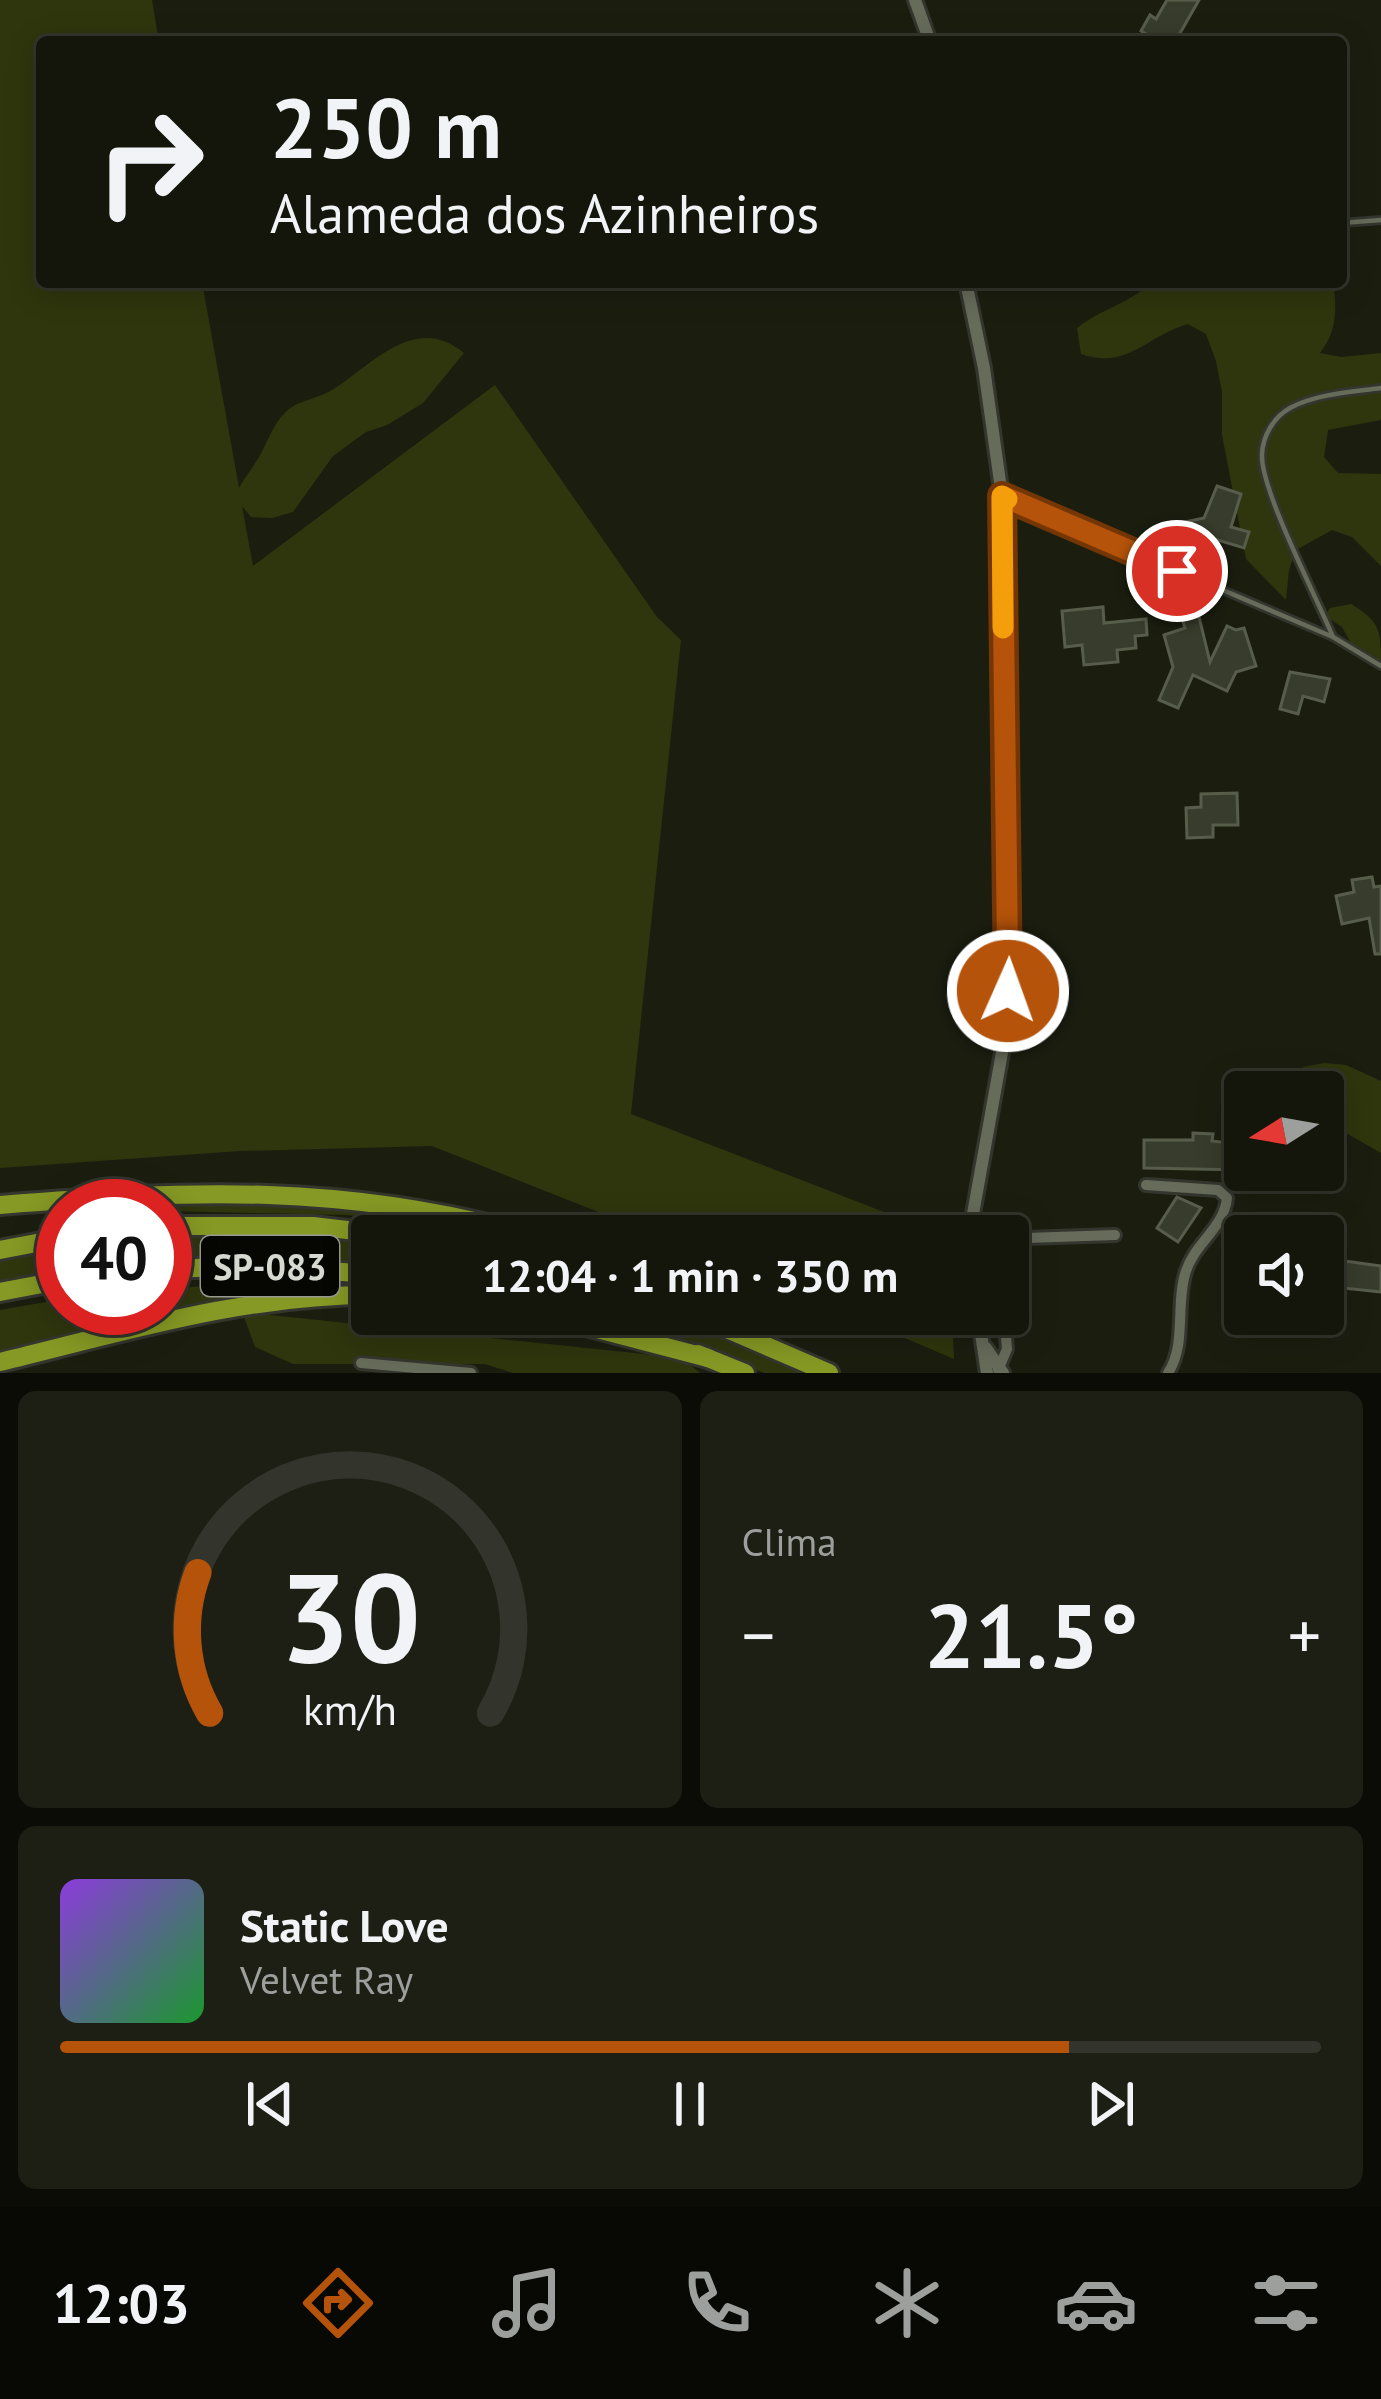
<!DOCTYPE html>
<html lang="pt">
<meta charset="utf-8">
<style>
:root{--surface:#14160b;--page:#1d1f14;--text:#f1f3f6;--muted:#9d9f9d;--line:#33352c;--accent:#b45309}
body{margin:0;font-family:"PT Sans",sans-serif;background:var(--page);color:var(--text);height:100vh;display:flex;flex-direction:column;font-size:45px;white-space:nowrap}
*{box-sizing:border-box;margin:0}
p{font-size:39px;color:var(--muted)}
.icon{flex:none;width:66px;height:66px;fill:none;stroke:currentColor;stroke-width:2;stroke-linecap:round;stroke-linejoin:round}
.map{position:relative;height:1373px;overflow:hidden}
.details{display:flex;flex-direction:column;gap:18px;padding:18px;background:#0b0c06;flex:1}
.details>*{flex:none}
.top-card{position:absolute;left:36px;top:36px;width:1311px;height:252px;border-radius:12px;box-shadow:0 6px 30px #0003,0 0 0 3px var(--line);background:#14160b;color:var(--text);overflow:hidden}
.needle{width:78px;rotate:259deg}
.controls{position:absolute;left:1224px;top:1071px;display:grid;gap:24px}
.controls a{display:grid;place-items:center;width:120px;height:120px;border-radius:12px;background:var(--surface);box-shadow:0 6px 30px #0003,0 0 0 3px var(--line);font-size:60px}
.speed{position:absolute;left:36px;top:1179px;display:flex;gap:24px;font-size:60px;font-weight:700;text-align:center}
.speed>*{display:grid;place-content:center;width:156px;height:156px;border-radius:50%;background:var(--surface);box-shadow:0 6px 30px #0003,0 0 0 3px var(--line);line-height:1}
.speed .limit{border:18px solid #d22;background:#fff;color:#111}
.pin{position:absolute;display:grid;place-items:center;width:102px;height:102px;color:#fff;margin:-51px;border:6px solid #fff;border-radius:50%;box-shadow:0 3px 12px #0007}
.me{position:absolute;width:132px;margin:-66px;rotate:2deg;stroke-linejoin:round;filter:drop-shadow(0 0 9px #0008)}
.turn{display:flex;align-items:center;gap:42px;height:252px;padding:0 36px;font-size:54px}
.turn .icon{width:156px;height:156px;stroke-width:2.5}
.turn b{display:block;font-size:84px;line-height:102px}
.big{font-size:90px;font-weight:700;line-height:1.1}
.details .card{flex:1;display:flex;flex-direction:column;justify-content:center;gap:18px;min-width:0;padding:0 42px;border-radius:18px;background:var(--page)}
.details .dial{align-items:center;gap:0}
.dial svg{height:312px;overflow:visible;fill:none;stroke:var(--line);stroke-width:7;stroke-linecap:round;text-anchor:middle}
.dial text{fill:var(--text);stroke:none}
.song{display:flex;align-items:center;gap:36px}
.cover{width:144px;height:144px;border-radius:18px;background:linear-gradient(135deg,hsl(270 70% 55%),hsl(130 70% 35%))}
.played{height:12px;border-radius:6px;background:linear-gradient(90deg,var(--accent) 80%,var(--line) 80%)}
.keys{display:flex;justify-content:space-around;direction:ltr}
.heat{display:flex;justify-content:space-between;align-items:center;font-size:66px;direction:ltr}
.details .tiles{flex:1;display:grid;gap:18px;grid-template-columns:1fr 1fr}
.card:last-child{grid-column:span 2}
.trip{position:absolute;left:351px;top:1215px;width:678px;height:120px;border-radius:12px;background:var(--surface);box-shadow:0 6px 30px #0003,0 0 0 3px var(--line);font-weight:700;line-height:120px;text-align:center}
.tabs{display:flex;height:192px;justify-content:space-around;align-items:center;background:#080904;color:var(--muted)}
.tabs .icon{width:84px;height:84px}
.tabs .current{color:var(--accent)}
.tabs b{font-size:54px;color:var(--text)}
.map>svg:first-child{display:block}
</style>
<div class="map">
<svg width="1381" height="1373" viewBox="0 0 1381 1373">
<rect width="100%" height="100%" fill="#1b1e0f"/>
<g fill="#2f360d">
<path d="M 0,0 L 152,0 L 159,42 L 42,42 L 42,282 L 202,282 L 239,488 C 243,480 249,473 254,465 C 267,447 271,424 289,409 C 301,400 319,398 332,390 C 372,365 415,312 464,353 L 423,403 L 387,425 L 366,432 L 333,456 L 293,512 L 272,518 L 251,517 L 242,506 L 253,566 L 495,385 L 657,617 L 681,640 L 631,1114 L 946,1236 L 659,1236 L 432,1146 L 240,1151 L 0,1168 Z"/>
<path d="M 1153,282 L 1333,282 C 1337,308 1337,332 1320,353 L 1341,357 L 1381,353 L 1381,420 L 1328,430 L 1324,457 L 1338,473 L 1381,474 L 1381,566 L 1352,537 L 1332,530 L 1296,550 L 1289,570 L 1286,600 L 1246,559 L 1222,435 L 1222,392 L 1216,361 L 1206,334 L 1188,324 C 1146,336 1128,370 1081,354 L 1077,328 C 1103,308 1126,305 1153,282 Z"/>
<path d="M 1351,604 C 1381,622 1381,631 1381,665 L 1353,647 L 1342,627 L 1325,616 L 1330,608 Z"/>
<path d="M 1324,1063 L 1346,1065 L 1381,1081 L 1381,1153 L 1323,1120 L 1323,1092 L 1294,1092 L 1303,1067 Z"/>
<path d="M 300,1199 L 440,1220 L 496,1236 L 347,1215 L 165,1211 L 165,1206 L 68,1206 Z"/>
<path d="M 255,1234 L 372,1242 L 372,1267 L 165,1262 L 165,1237 Z"/>
<path d="M 63,1248 L 63,1273 L 0,1285 L 0,1258 Z"/>
<path d="M 260,1284 L 349,1288 L 196,1306 L 0,1356 L 0,1310 L 63,1299 L 63,1308 L 165,1308 L 165,1288 Z"/>
<path d="M 260,1314 L 682,1358 L 700,1373 L 513,1373 L 485,1364 L 293,1364 L 255,1347 L 244,1317 Z"/>
<path d="M 607,1314 L 670,1314 L 810,1373 L 765,1373 Z"/>
<path d="M 848,1314 L 952,1314 L 954,1359 Z"/>
</g>
<g fill="#383c2c" stroke="#585c4b" stroke-width="3">
<path d="M 1167,0 L 1199,0 L 1175,42 L 1160,42 L 1141,31 L 1150,15 L 1156,19 Z"/>
<path d="M 1217,486 L 1241,494 L 1231,527 L 1249,532 L 1244,548 L 1211,538 L 1204,545 L 1188,540 L 1185,522 L 1204,518 Z"/>
<path d="M 1194,596 L 1210,662 L 1227,626 L 1236,630 L 1244,628 L 1256,666 L 1236,672 L 1227,691 L 1193,675 L 1178,708 L 1159,700 L 1173,667 L 1164,635 L 1185,628 L 1177,602 Z"/>
<path d="M 1103,607 L 1104,623 L 1146,619 L 1147,635 L 1135,636 L 1136,648 L 1117,650 L 1118,662 L 1084,665 L 1082,645 L 1065,647 L 1062,611 Z"/>
<path d="M 1290,672 L 1330,679 L 1324,702 L 1303,696 L 1298,714 L 1280,709 Z"/>
<path d="M 1237,793 L 1238,825 L 1213,825 L 1213,837 L 1187,838 L 1186,808 L 1201,807 L 1201,794 Z"/>
<path d="M 1372,877 L 1374,887 L 1381,886 L 1381,954 L 1375,954 L 1369,918 L 1342,924 L 1336,896 L 1354,892 L 1352,880 Z"/>
<path d="M 1193,1133 L 1213,1134 L 1212,1141 L 1245,1145 L 1245,1170 L 1144,1168 L 1144,1140 L 1193,1140 Z"/>
<path d="M 1177,1197 L 1201,1208 L 1178,1242 L 1157,1228 Z"/>
<path d="M 1323,1258 L 1381,1266 L 1381,1292 L 1323,1286 Z"/>
</g>
<g fill="none" stroke-linecap="round" stroke-linejoin="round">
<defs>
<g id="service">
<path d="M 1341,223 L 1381,220"/>
<path d="M 1004,497 L 1333,637 L 1381,666"/>
<path d="M 1333,637 C 1317,598 1260,489 1262,454 C 1263,435 1274,417 1290,408 C 1315,394 1352,392 1381,388"/>
</g>
<g id="minor">
<path d="M 1146,1185 L 1218,1190 L 1227,1198 C 1224,1228 1195,1243 1186,1271 C 1175,1304 1187,1344 1168,1373"/>
<path d="M 1008,1244 L 1026,1238 L 1115,1235"/>
<path d="M 361,1363 L 471,1373"/>
<path d="M 998,1370 L 1007,1349 L 1004,1314"/>
</g>
<g id="tertiary">
<path d="M 915,0 L 930,42"/>
<path d="M 966,282 L 984,368 L 1002,496 L 1010,936 L 1003,1047 L 969,1236"/>
<path d="M 978,1314 L 987,1373"/>
<path d="M 986,1348 L 1003,1373"/>
</g>
<g id="motorway">
<path d="M 0,1205 C 189,1190 348,1183 533,1236"/>
<path d="M 165,1226 L 313,1226 L 398,1236"/>
<path d="M 0,1250 L 63,1238"/>
<path d="M 165,1269 L 255,1266 L 372,1274"/>
<path d="M 0,1292 L 63,1280"/>
<path d="M 540,1314 L 708,1358"/>
<path d="M 692,1314 L 829,1373"/>
<path d="M 698,1354 L 745,1373"/>
<path d="M 0,1362 C 124,1332 244,1295 372,1295"/>
</g>
</defs>
<use href="#service" stroke="#34362e" stroke-width="10"/>
<use href="#minor" stroke="#34362e" stroke-width="16"/>
<use href="#tertiary" stroke="#34362e" stroke-width="18"/>
<use href="#motorway" stroke="#34362e" stroke-width="24"/>
<use href="#service" stroke="#676b5a" stroke-width="4.5"/>
<use href="#minor" stroke="#676b5a" stroke-width="10"/>
<use href="#tertiary" stroke="#676b5a" stroke-width="12"/>
<use href="#motorway" stroke="#869924" stroke-width="18"/>
</g>
<g fill="none" stroke-linecap="round" stroke-linejoin="round">
<defs>
<path id="route" d="M 1008,991 L 1002,496 L 1177,571"/>
</defs>
<use href="#route" stroke="#753606" stroke-width="30"/>
<use href="#route" stroke="#b45309" stroke-width="21"/>
<path stroke="#f59e0b" stroke-width="21" d="M 1003,628 L 1002,496 L 1007,499"/>
</g>
<g text-anchor="middle" dominant-baseline="central" stroke-width="12" stroke-linejoin="round" paint-order="stroke">
<rect fill="#060703" stroke="#989a92" stroke-width="3" x="201" y="1236" width="138" height="60" rx="9"/>
<g font-size="36" font-weight="bold" fill="#d6d9cf">
<text x="270" y="1266">SP-083</text>
</g>
</g>
</svg>
<div class="controls">
<a><svg class="needle" viewBox="-14 -14 28 28"><path d="M0-13l5 13h-10z" fill="#e53935"/><path d="M0 13l5-13h-10z" fill="#9d9f9d"/></svg></a>
<a><svg class="icon" aria-label="sound" viewBox="0 0 24 24"><path d="M4 9h4l5-4v14l-5-4H4zM17 9q2 3 0 6"/></svg></a>
</div>
<div class="speed"><div class="limit">40</div></div>
<div class="pin" style="left:1177px;top:571px;background:#d93025"><svg class="icon" aria-label="arrive" viewBox="0 0 24 24"><path d="M6 21V4h12l-3 4 3 4H6"/></svg></div>
<svg class="me" style="left:1008px;top:991px" viewBox="-20 -20 40 40"><circle r="17" fill="#b45309" stroke="#fff" stroke-width="3"/><path d="M0-11L8 9 0 5-8 9z" fill="#fff"/></svg>
<div class="trip">12:04 · 1 min · 350 m</div>
<div class="top-card">
<div class="turn"><svg class="icon" aria-label="right" viewBox="0 0 24 24"><path d="M7 20v-9h11M14 6l5 5-5 5"/></svg><div><b>250 m</b>Alameda dos Azinheiros</div></div>
</div>
</div>
<section class="details">
<div class="tiles">
<div class="card dial"><svg viewBox="0 0 100 80">
<path d="M14 69A42 42 0 1 1 86 69"/>
<path d="M14 69A42 42 0 0 1 11 33" stroke="#b45309"/>
<text x="50" y="56" font-size="32" font-weight="700">30</text>
<text x="50" y="72" font-size="11">km/h</text>
</svg></div>
<div class="card"><p>Clima</p>
<div class="heat"><a>−</a><b class="big">21.5°</b><a>+</a></div>
</div>
<div class="card">
<div class="song"><i class="cover"></i><div><b>Static Love</b><p>Velvet Ray</p></div></div>
<div class="played"></div>
<div class="keys"><svg class="icon" aria-label="previous" viewBox="0 0 24 24"><path d="M18 5L8 12l10 7zM5 5v14"/></svg><svg class="icon" aria-label="pause" viewBox="0 0 24 24"><path d="M8 5v14M16 5v14"/></svg><svg class="icon" aria-label="next" viewBox="0 0 24 24"><path d="M6 5l10 7-10 7zM19 5v14"/></svg></div>
</div>
</div>
</section>
<nav class="tabs">
<b>12:03</b>
<svg class="icon current" aria-label="directions" viewBox="0 0 24 24"><path d="M12 3l9 9-9 9-9-9zM9 14v-3h6M13 9l2 2-2 2"/></svg>
<svg class="icon" aria-label="music" viewBox="0 0 24 24"><path d="M9 18V5l10-2v13"/><circle cx="6" cy="18" r="3"/><circle cx="16" cy="16" r="3"/></svg>
<svg class="icon" aria-label="phone" viewBox="0 0 24 24"><path d="M5 4h4l2 5-3 2q2 4 5 5l2-3 5 2v4C11 20 4 13 5 4z"/></svg>
<svg class="icon" aria-label="climate" viewBox="0 0 24 24"><path d="M12 3v18M4 7l16 10M4 17L20 7"/></svg>
<svg class="icon" aria-label="car" viewBox="0 0 24 24"><path d="M5 17H2v-5l4-1 3-4h7l3 4 3 1v5h-3M9 17h6M6 11h13"/><circle cx="7" cy="17" r="2"/><circle cx="17" cy="17" r="2"/></svg>
<svg class="icon" aria-label="filters" viewBox="0 0 24 24"><path d="M4 7h16M4 17h16"/><circle cx="9" cy="7" r="2"/><circle cx="15" cy="17" r="2"/></svg>
</nav>
